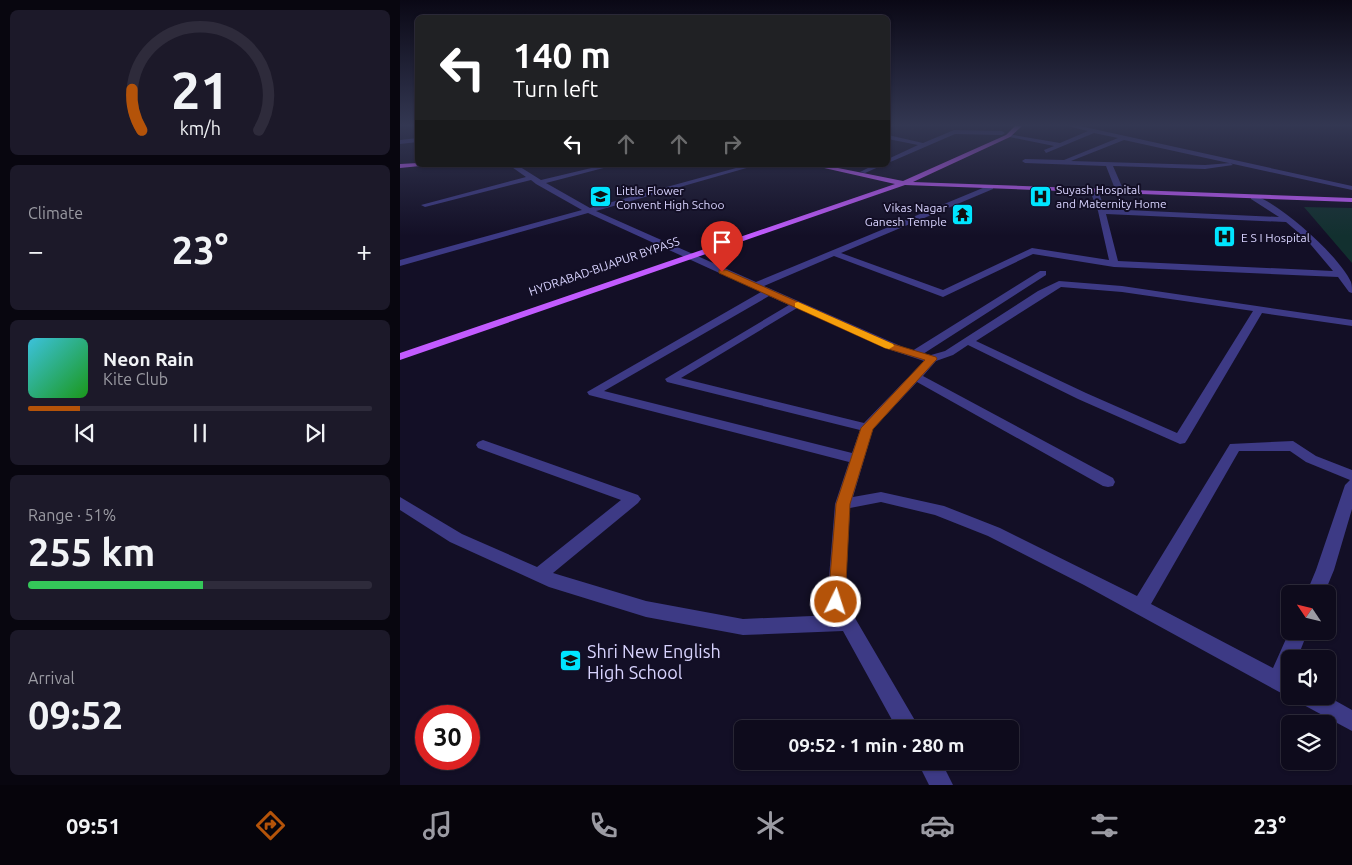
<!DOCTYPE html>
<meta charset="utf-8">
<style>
:root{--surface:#0e0b1c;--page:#1c1929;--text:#f1f3f6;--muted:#9b9ba3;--line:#2e2b3b;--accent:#b45309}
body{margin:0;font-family:Ubuntu,sans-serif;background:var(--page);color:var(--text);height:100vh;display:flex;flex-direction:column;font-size:19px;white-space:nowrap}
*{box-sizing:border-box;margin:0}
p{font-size:16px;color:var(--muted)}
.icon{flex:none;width:28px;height:28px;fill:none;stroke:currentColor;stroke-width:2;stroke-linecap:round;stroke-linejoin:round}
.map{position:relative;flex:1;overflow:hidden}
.panel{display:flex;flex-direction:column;gap:10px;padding:10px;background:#08060f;width:400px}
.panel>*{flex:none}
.guide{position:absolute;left:15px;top:15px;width:475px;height:152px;border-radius:8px;box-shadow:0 1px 4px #0004,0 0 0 1px var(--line);background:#202124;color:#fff;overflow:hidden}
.needle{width:32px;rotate:305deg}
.tools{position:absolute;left:881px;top:585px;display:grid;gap:10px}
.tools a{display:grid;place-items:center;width:55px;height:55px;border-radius:8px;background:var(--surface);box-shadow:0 1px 4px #0004,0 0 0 1px var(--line);font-size:25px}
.speed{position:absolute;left:15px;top:705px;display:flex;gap:10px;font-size:25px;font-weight:700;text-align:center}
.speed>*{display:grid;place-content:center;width:65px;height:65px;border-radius:50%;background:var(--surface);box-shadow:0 1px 4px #0004,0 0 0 1px var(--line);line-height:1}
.speed .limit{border:8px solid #d22;background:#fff;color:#111}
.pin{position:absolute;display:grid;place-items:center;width:42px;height:42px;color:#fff;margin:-51px -21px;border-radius:50% 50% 50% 0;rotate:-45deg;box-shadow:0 0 5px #0007}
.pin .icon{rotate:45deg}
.me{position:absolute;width:55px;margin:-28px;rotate:4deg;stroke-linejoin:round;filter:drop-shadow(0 0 4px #0008)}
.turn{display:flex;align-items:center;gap:18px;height:105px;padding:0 15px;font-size:22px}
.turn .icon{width:65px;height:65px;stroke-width:2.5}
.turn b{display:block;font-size:35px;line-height:42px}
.lanes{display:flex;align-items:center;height:48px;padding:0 15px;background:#0003;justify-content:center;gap:25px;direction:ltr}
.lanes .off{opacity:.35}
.big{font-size:38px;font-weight:700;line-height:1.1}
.panel .tile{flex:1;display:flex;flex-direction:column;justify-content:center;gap:8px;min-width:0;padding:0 18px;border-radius:8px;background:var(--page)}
.panel .dial{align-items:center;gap:0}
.dial svg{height:130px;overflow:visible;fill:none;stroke:var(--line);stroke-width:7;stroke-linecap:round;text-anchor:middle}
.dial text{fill:var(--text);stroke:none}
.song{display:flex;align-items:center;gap:15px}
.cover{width:60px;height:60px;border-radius:8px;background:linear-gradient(135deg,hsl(190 70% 55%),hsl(120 70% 35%))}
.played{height:5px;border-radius:2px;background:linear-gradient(90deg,var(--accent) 15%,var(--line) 15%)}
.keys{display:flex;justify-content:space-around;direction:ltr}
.heat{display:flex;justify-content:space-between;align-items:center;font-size:28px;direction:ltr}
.charge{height:8px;border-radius:4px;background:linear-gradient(90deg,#34c759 51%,var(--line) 0)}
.trip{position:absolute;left:334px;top:720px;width:285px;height:50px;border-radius:8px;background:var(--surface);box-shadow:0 1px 4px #0004,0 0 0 1px var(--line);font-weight:700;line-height:50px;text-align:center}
.menu{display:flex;height:80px;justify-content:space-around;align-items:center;background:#06040b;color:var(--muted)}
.menu .icon{width:35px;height:35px}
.menu .selected{color:var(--accent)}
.menu b{font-size:22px;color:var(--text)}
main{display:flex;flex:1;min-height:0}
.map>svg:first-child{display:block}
</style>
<main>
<section class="panel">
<div class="tile dial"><svg viewBox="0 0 100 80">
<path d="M14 69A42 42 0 1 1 86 69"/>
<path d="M14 69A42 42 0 0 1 8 44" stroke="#b45309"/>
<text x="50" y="56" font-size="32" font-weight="700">21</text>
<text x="50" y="72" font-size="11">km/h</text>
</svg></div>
<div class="tile"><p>Climate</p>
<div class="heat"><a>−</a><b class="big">23°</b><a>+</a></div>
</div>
<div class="tile">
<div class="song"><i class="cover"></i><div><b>Neon Rain</b><p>Kite Club</p></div></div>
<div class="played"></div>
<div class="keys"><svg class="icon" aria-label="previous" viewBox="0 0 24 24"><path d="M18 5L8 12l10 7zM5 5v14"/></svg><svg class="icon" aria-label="pause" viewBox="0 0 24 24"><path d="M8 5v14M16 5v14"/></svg><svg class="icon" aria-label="next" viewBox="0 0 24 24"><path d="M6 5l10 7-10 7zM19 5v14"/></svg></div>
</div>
<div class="tile"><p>Range · 51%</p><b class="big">255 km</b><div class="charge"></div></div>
<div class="tile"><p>Arrival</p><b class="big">09:52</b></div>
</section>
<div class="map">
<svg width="952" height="785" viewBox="0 0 952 785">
<rect width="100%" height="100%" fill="#130f26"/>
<path fill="#12302f" d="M 904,207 L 952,208 L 952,263 Z"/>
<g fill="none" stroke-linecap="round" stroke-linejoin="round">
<g fill="#3d3a85" fill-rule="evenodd">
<path d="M 488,126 L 494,126 L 488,129 Z"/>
<path d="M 668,126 L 680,126 L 952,186 L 952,190 L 724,140 L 671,161 L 805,165 L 830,163 L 833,165 L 805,169 L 713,166 L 723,189 L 719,191 L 715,189 L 706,166 L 625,163 L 622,161 L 625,159 L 664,160 L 718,138 L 694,133 L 646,153 L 644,150 L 654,146 L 605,136 L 608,134 L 660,143 L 688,131 Z"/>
<path d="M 554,130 L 602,131 L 605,133 L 602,135 L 555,134 L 488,163 L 488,159 L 518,145 L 488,139 L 488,135 L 523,143 Z"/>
<path d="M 18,138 L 18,142 L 0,144 L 0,140 Z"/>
<path d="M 109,165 L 117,165 L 141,180 L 204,165 L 215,165 L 146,183 L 190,208 L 347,165 L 357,165 L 196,211 L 356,282 L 590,185 L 593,185 L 593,189 L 441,253 L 543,290 L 632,248 L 709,260 L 698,211 L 690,191 L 694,189 L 698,191 L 705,209 L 879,217 L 851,199 L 851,195 L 854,195 C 882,205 939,256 951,282 C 952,285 952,289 952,293 L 949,292 L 938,277 L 714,267 L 633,254 L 543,297 L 434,256 L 364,286 L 512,351 L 640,271 L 646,271 L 646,275 L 523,354 L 531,355 L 545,351 L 638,291 L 659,281 L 722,286 L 952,320 L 952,326 L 862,313 L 787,440 L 785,443 L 780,444 L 678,399 L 568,345 L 553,355 L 536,361 L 523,376 L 713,478 L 715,482 L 713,486 L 708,487 L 703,486 L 517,382 L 473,429 L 453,497 L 481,492 L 544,506 L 600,528 L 737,596 L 830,444 L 893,441 L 916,456 L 952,470 L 952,509 L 934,570 L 924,594 L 906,594 L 916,570 L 945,485 L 950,480 L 906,462 L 890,451 L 839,451 L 751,604 L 873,668 L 890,630 L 908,631 L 897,659 L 890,659 L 891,696 L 883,694 L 684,585 L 588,536 L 535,515 L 481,502 L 450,508 L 445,601 L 520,729 L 497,729 L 443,631 L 343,635 L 246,617 L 149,587 L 50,542 L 0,510 L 0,497 L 62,534 L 137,567 L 221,500 L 78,448 L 76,445 L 78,442 L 83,440 L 238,495 L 241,499 L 238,503 L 153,573 L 246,601 L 343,619 L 434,615 L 427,602 L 435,504 L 449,462 L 189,395 L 187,392 L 361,292 L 188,213 L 0,266 L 0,260 L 182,210 L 136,184 L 131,180 L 25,207 L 21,205 L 126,177 ZM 706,214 L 886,222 L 906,239 L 933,271 L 718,261 ZM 661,287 L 722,292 L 853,311 L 777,433 L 686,393 L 576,341 ZM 369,296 L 389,305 L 265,379 L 267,382 L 460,430 L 452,453 L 204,391 ZM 397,308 L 485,348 L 524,361 L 464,423 L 281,378 Z"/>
<path d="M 474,165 L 483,165 L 465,173 L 460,172 Z"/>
<path d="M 897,696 L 927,696 L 952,710 L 952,731 L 900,703 Z"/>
<path d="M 517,761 L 541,761 L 553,785 L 529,785 Z"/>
</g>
<g fill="#c25bff" fill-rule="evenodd">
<path d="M 615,126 L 622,126 L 610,137 L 513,182 L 952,198 L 952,202 L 505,185 L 0,360 L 0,353 L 495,184 L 411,165 L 423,165 L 503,181 L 606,135 Z"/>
<path d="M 18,163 L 18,165 L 21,165 L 20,166 L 0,168 L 0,164 Z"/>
</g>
</g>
<linearGradient id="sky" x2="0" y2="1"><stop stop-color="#0a0815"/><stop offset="0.53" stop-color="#333752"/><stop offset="1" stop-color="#333752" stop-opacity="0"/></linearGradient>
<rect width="952" height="236" fill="url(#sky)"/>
<path fill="#b45309" stroke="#753606" d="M 319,270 L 326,270 L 493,344 L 536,357 L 537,359 L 473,429 L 450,504 L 445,602 L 442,607 L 436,609 L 431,607 L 428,602 L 436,504 L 461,428 L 525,360 L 485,348 L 319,273 Z"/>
<path fill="#f59e0b" d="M 398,302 L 493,344 L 494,346 L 489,349 L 485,348 L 395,307 L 395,303 Z"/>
<defs>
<symbol id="hospital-square" viewBox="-11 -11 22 22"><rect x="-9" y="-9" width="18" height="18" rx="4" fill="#00e5ff" stroke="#130f26"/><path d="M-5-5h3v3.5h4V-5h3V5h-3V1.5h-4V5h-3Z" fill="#111"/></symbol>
<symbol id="university-square" viewBox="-11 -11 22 22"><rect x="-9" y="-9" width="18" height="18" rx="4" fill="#00e5ff" stroke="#130f26"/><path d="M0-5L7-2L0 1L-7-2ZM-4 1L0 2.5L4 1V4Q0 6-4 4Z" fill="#111"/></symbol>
<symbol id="temple-square" viewBox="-11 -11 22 22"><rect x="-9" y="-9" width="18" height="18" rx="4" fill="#00e5ff" stroke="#130f26"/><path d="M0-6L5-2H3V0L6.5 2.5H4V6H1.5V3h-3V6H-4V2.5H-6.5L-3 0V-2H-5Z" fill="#111"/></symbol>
</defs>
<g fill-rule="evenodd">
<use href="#hospital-square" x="628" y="184" width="25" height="25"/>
<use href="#university-square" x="188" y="184" width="25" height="25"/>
<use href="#temple-square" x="550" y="202" width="25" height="25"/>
<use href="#hospital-square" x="812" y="224" width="25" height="25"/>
<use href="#university-square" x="158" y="648" width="25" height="25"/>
</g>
<g text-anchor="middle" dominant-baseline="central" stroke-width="4" stroke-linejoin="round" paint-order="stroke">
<g font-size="12" fill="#d9d4ff" stroke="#130f26" text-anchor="start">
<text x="656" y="189">Suyash Hospital<tspan x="656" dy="14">and Maternity Home</tspan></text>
<text x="216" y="190">Little Flower<tspan x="216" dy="14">Convent High Schoo</tspan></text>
<text x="547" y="207" text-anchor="end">Vikas Nagar<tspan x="547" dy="14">Ganesh Temple</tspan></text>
<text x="841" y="237">E S I Hospital</text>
</g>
<g font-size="12" fill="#d9d4ff" stroke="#130f26">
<text transform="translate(204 266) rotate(-19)">HYDRABAD-BIJAPUR BYPASS</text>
</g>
<g font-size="18" fill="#d9d4ff" stroke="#130f26" text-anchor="start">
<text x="187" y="651">Shri New English<tspan x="187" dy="21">High School</tspan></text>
</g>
</g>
</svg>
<div class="tools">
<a><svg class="needle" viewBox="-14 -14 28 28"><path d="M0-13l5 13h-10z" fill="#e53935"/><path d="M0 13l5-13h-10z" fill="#9b9ba3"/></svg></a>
<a><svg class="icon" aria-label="sound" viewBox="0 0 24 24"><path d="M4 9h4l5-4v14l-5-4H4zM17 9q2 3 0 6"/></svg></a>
<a><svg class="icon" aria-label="layers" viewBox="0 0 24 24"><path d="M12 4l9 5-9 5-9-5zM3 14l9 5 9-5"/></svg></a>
</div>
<div class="speed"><div class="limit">30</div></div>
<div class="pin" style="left:322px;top:272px;background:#d93025"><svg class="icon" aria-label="arrive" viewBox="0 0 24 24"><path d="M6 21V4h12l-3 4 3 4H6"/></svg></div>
<svg class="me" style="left:436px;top:602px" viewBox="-20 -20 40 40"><circle r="17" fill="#b45309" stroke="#fff" stroke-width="3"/><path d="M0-11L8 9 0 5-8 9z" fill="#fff"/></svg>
<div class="trip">09:52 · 1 min · 280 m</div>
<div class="guide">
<div class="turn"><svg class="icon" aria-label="left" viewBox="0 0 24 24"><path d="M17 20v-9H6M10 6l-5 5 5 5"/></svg><div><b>140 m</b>Turn left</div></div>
<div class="lanes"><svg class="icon" aria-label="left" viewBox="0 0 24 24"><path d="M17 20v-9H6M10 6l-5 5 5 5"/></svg><svg class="icon off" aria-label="ahead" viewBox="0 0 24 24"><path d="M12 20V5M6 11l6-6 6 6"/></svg><svg class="icon off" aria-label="ahead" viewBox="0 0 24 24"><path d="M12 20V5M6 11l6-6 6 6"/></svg><svg class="icon off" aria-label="right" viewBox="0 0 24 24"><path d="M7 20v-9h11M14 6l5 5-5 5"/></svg></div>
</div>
</div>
</main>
<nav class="menu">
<b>09:51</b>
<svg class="icon selected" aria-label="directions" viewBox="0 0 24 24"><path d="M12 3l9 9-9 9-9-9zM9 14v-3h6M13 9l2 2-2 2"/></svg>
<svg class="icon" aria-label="music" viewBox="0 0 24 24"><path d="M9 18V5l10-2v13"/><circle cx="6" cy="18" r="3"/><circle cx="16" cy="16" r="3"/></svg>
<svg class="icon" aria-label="phone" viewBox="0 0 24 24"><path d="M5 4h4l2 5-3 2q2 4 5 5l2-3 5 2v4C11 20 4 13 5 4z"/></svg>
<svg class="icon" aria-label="climate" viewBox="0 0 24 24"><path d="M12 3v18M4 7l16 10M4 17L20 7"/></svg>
<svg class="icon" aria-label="car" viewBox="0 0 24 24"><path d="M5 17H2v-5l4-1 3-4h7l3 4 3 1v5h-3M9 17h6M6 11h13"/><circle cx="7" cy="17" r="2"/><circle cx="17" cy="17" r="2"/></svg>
<svg class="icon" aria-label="filters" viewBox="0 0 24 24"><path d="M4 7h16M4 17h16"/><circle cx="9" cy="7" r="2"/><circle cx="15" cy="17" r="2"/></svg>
<b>23°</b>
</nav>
